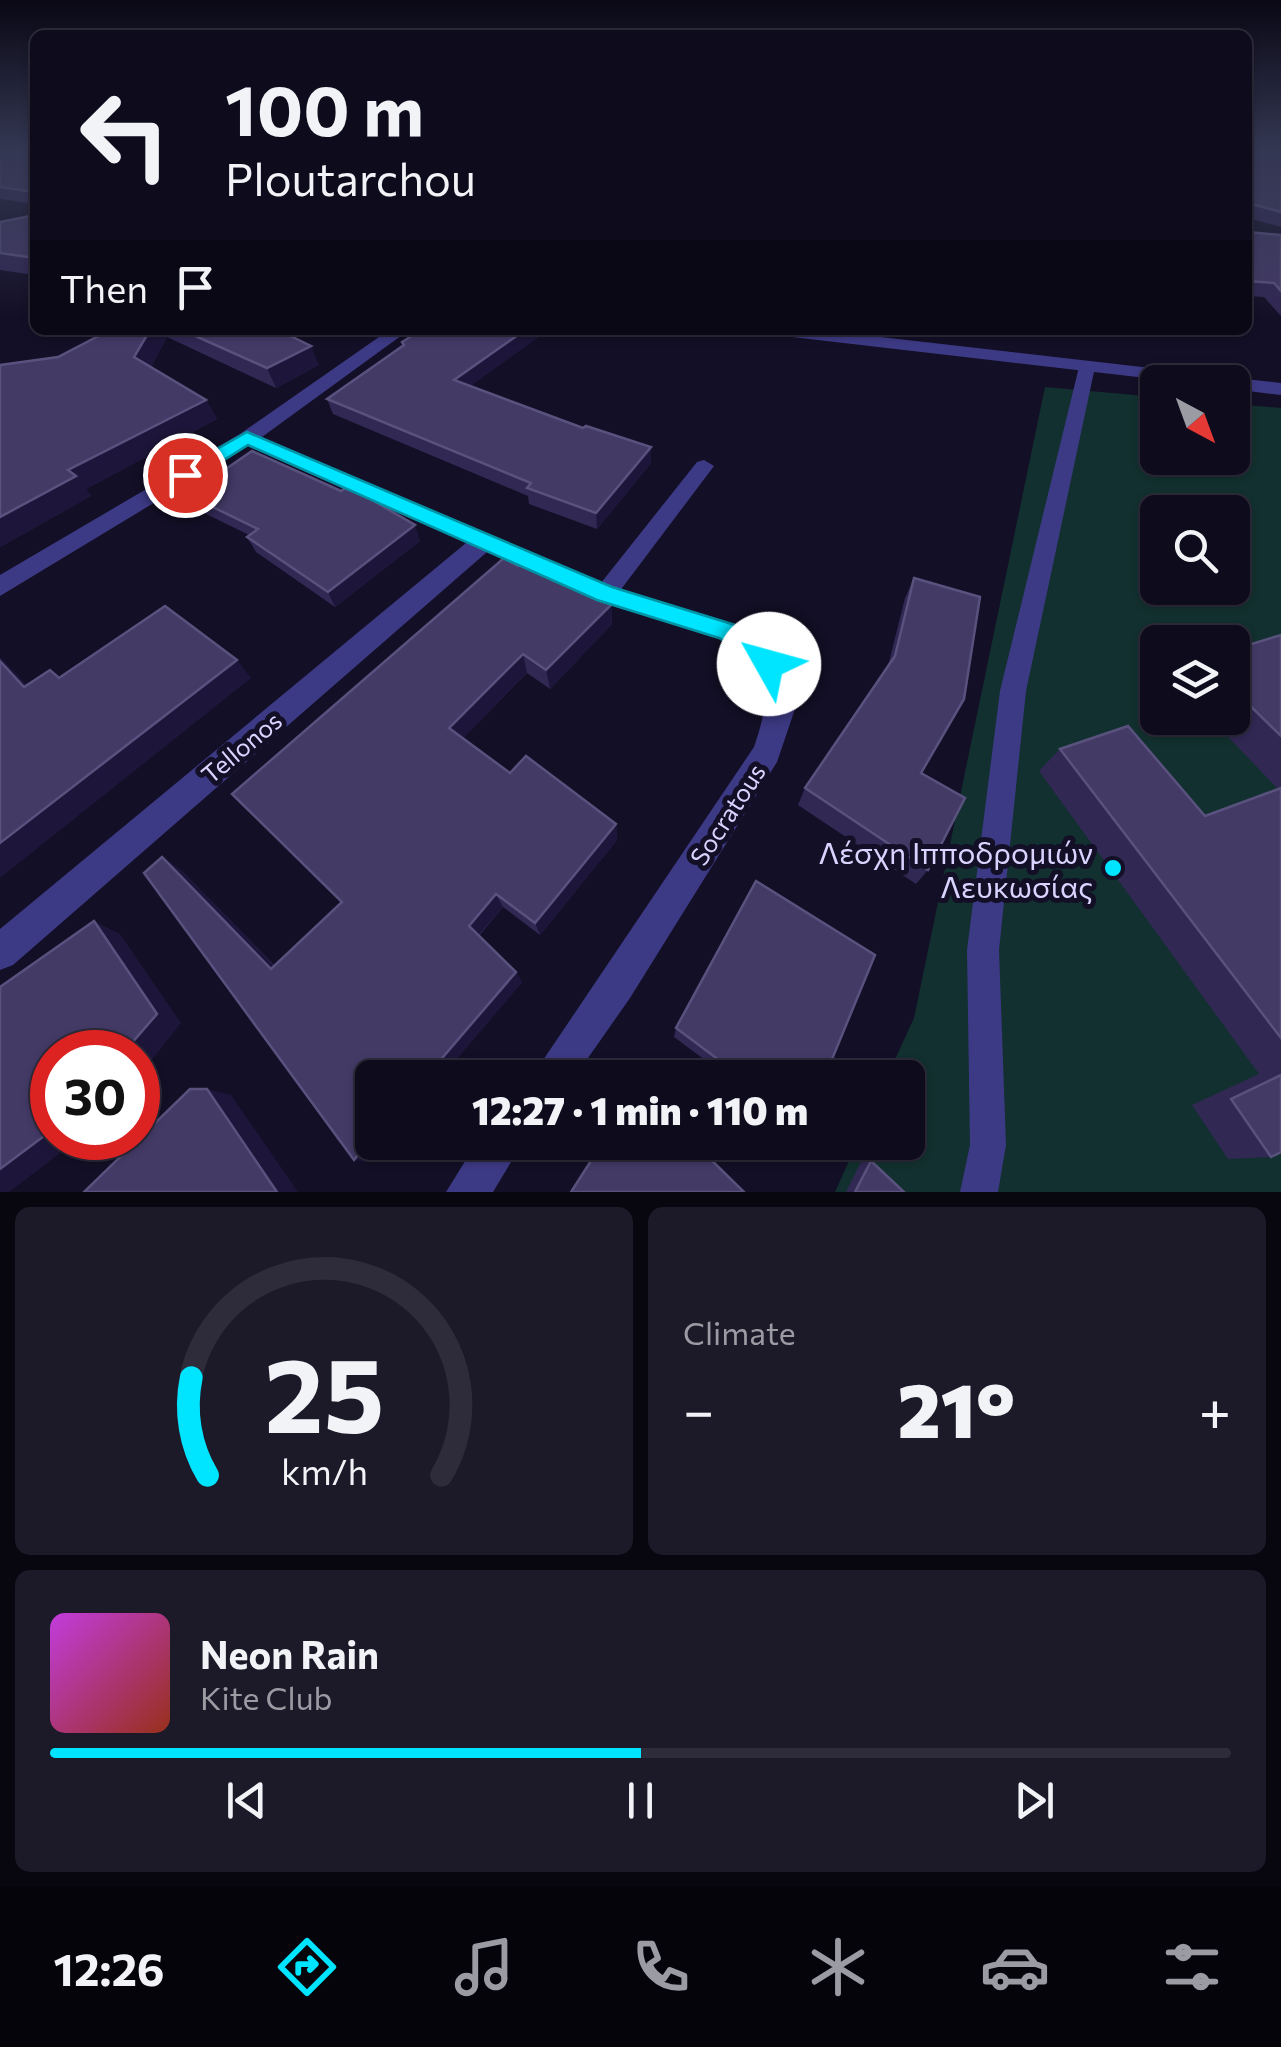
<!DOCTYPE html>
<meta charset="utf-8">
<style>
:root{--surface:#0e0b1c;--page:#1c1929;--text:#f1f3f6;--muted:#9b9ba3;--line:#2e2b3b;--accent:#00e5ff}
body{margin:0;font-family:Commissioner,sans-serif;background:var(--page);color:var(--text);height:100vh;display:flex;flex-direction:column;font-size:38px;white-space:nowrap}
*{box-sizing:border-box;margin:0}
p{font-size:32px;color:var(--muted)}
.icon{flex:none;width:55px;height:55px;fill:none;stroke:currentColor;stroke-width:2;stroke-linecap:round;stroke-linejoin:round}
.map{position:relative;height:1192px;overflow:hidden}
.drawer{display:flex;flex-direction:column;gap:15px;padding:15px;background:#08060f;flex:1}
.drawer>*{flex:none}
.top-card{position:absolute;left:30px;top:30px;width:1222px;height:305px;border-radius:15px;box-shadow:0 2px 8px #0004,0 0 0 2px var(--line);background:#0e0b1c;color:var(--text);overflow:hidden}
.needle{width:65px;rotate:139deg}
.fabs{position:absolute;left:1140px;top:365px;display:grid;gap:20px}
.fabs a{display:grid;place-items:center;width:110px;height:110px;border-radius:15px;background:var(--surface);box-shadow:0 2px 8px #0004,0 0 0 2px var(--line);font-size:50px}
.speed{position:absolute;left:30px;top:1030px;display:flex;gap:20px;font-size:50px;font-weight:700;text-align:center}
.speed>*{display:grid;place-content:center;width:130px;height:130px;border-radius:50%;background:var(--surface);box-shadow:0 2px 8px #0004,0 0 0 2px var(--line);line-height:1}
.speed .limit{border:15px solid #d22;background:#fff;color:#111}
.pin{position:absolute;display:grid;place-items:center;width:85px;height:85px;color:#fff;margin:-42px;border:5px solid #fff;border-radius:50%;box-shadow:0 2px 10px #0007}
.me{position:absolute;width:110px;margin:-55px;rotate:308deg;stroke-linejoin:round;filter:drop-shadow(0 0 8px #0008)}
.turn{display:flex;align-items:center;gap:35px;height:210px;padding:0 30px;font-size:45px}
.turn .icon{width:130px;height:130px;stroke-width:2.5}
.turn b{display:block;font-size:70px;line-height:85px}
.then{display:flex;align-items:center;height:95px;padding:0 30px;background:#0003;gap:20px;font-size:38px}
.big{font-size:75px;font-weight:800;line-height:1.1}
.drawer .tile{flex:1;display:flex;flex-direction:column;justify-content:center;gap:15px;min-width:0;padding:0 35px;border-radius:15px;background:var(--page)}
.drawer .dial{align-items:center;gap:0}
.dial svg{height:260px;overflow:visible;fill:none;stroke:var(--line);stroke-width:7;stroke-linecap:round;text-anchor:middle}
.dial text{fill:var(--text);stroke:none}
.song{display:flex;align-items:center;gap:30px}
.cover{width:120px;height:120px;border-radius:15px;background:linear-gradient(135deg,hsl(290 70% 55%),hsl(10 70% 35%))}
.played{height:10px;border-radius:5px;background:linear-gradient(90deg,var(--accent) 50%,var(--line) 50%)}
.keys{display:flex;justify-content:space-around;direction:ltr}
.heat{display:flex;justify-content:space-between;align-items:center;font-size:55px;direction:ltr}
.drawer .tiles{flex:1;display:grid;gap:15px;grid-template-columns:1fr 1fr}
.tile:last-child{grid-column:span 2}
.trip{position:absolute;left:355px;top:1060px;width:570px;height:100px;border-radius:15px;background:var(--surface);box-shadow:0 2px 8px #0004,0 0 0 2px var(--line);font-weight:800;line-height:100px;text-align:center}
.menu{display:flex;height:160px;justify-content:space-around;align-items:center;background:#06040b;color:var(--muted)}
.menu .icon{width:70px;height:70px}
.menu .active{color:var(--accent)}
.menu b{font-size:45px;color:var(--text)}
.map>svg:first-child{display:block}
</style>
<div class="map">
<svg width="1281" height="1192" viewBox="0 0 1281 1192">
<rect width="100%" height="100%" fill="#130f26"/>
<path fill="#12302f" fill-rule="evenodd" d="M 1045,387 L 1157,397 L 1158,458 L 1232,458 L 1233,404 L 1281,408 L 1281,1192 L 835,1192 L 857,1143 L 908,1142 L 908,1078 L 887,1077 L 914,1018 ZM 1158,512 L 1232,512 L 1232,588 L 1158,588 ZM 1158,642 L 1232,642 L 1232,718 L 1158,718 Z"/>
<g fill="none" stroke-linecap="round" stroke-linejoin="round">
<g fill="#3d3a85" fill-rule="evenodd">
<path d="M 1087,362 L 1095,367 L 1026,691 L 999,950 L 1006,1145 L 998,1192 L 960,1192 L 970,1145 L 967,950 L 1000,691 L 1079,367 Z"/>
<path d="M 704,460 L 714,466 L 711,470 L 613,600 L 597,600 L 594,594 L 597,588 L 697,462 Z"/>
</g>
<g fill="#3d3a85" fill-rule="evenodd">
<path d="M 389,330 L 409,330 L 262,437 L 612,587 L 736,624 L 762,638 L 782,663 L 795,709 L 777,762 L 630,998 L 574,1078 L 531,1078 L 754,747 C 763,720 772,692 755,666 C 729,627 635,617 593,599 C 557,585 522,568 487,552 L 13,965 L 0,970 L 0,929 L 466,543 L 248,446 L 0,596 L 0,575 L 240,434 Z"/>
<path d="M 477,1142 L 523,1142 L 493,1192 L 446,1192 Z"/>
</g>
<path fill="#3d3a85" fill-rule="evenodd" d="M 766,330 L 820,330 L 1281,383 L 1281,395 L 1232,389 L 1232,382 L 1181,382 L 775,335 Z"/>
</g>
<g fill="#312854">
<path d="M 0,150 L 35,150 L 35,204 L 0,199 Z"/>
<path d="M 1248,150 L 1281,150 L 1281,227 L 1248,218 Z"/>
<path d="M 35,215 L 35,275 L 0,270 L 0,222 Z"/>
<path d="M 1248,232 L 1281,235 L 1281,316 L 1264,297 L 1248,296 Z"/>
<path d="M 110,330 L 278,330 L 319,365 L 276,388 L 167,337 L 151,367 L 206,400 L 217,419 L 86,489 L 91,496 L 0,547 L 0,365 L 58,357 Z"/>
<path d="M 548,330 L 470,386 L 583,428 L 651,447 L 651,463 L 597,529 L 529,504 L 528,496 L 333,414 L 327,399 L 403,346 L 402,342 Z"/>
<path d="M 188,495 L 420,541 L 335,607 L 256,552 L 247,537 L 249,535 L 198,510 Z"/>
<path d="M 518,566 L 611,605 L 612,624 L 550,689 L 527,673 L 463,738 L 510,773 L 616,824 L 617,840 L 540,935 L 503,907 L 479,936 L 516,972 L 522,982 L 369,1162 L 162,857 L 183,872 L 275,966 L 342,902 Z"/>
<path d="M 914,578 L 921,773 L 928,870 L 916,884 L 798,805 L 805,788 L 888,666 L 905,598 Z"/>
<path d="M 1281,635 L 1281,1152 L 1271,1157 L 1228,1159 L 1192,1105 L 1259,1074 L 1039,771 L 1060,749 L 1205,816 L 1278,789 L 1210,718 L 1232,718 L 1232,650 Z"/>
<path d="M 676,1028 L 830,1064 L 848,1078 L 729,1078 L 674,1037 Z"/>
<path d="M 871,1161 L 904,1192 L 846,1192 L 861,1162 Z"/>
</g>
<g fill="#1d163a">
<path d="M 150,330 L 163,330 L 167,337 L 146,377 L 134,357 Z"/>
<path d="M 525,330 L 548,330 L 457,396 L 454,380 Z"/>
<path d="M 311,346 L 319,365 L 276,388 L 267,368 Z"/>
<path d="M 206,400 L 217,419 L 86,489 L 91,496 L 0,547 L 0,517 L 68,470 Z"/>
<path d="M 651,447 L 651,463 L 597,529 L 596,513 Z"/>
<path d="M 415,525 L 420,541 L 335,607 L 328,592 Z"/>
<path d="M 611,605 L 612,624 L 550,689 L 546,670 Z"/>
<path d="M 523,654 L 527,673 L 456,745 L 449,728 Z"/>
<path d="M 0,657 L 46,705 L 24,687 L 0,661 Z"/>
<path d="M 237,660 L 251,678 L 0,878 L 0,843 Z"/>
<path d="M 616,824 L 617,840 L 540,935 L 535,923 Z"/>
<path d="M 162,857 L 183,872 L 288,980 L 271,969 Z"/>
<path d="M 496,894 L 503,907 L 476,938 L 469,926 Z"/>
<path d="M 94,921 L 120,934 L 181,1023 L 138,1077 L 138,1052 L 124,1052 Z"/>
<path d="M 516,972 L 522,982 L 441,1078 L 425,1078 Z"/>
<path d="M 207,1089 L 231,1095 L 298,1192 L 277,1192 Z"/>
<path d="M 52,1130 L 52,1138 L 80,1138 L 9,1192 L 0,1192 L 0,1169 Z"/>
<path d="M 372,1138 L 372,1142 L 385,1142 L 369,1162 L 354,1160 Z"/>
</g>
<g fill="#433a66" stroke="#5a527e" stroke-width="2.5">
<path d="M 0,150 L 35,150 L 35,192 L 0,187 Z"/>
<path d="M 1248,150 L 1281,150 L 1281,212 L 1248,203 Z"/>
<path d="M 35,215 L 35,258 L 0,253 L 0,222 Z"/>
<path d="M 1248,232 L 1281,235 L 1281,291 L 1274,283 L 1248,281 Z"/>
<path d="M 110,330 L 150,330 L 134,357 L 206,400 L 68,470 L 76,476 L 0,517 L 0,365 L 58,357 Z"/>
<path d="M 182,330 L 278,330 L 311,346 L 267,368 Z"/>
<path d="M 421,330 L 525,330 L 454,380 L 583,428 L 586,426 L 651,447 L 596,513 L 527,488 L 531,483 L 327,399 L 404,345 L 402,342 Z"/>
<path d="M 252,451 L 341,491 L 348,486 L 415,525 L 328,592 L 247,537 L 258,529 L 188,495 Z"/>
<path d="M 530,557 L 569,574 L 565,578 L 611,605 L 546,670 L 523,654 L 449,728 L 510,773 L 526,756 L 616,824 L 535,923 L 496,894 L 469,926 L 516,972 L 425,1078 L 372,1078 L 372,1138 L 354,1160 L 144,873 L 162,857 L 271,969 L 342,902 L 232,794 L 504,558 L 518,566 Z"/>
<path d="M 914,578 L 980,597 L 964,699 L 921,773 L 965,798 L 928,870 L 805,788 L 895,656 Z"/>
<path d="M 165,606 L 237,660 L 0,843 L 0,661 L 24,687 L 50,670 L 59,678 Z"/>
<path d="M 1281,635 L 1281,736 L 1232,688 L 1232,650 Z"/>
<path d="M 1128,726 L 1205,816 L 1281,788 L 1281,1038 L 1060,749 Z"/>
<path d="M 756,881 L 875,955 L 830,1064 L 848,1078 L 743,1078 L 676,1028 Z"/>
<path d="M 94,921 L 157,1014 L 124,1052 L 52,1052 L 52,1130 L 0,1169 L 0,987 Z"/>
<path d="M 1281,1075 L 1281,1152 L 1271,1157 L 1231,1099 Z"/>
<path d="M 190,1089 L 207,1089 L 277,1192 L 84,1192 Z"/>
<path d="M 603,1142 L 693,1142 L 744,1192 L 571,1192 Z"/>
<path d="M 871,1161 L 904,1192 L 855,1192 Z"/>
</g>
<linearGradient id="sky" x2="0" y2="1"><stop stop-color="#0a0815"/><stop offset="0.47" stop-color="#333752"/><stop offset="1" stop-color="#333752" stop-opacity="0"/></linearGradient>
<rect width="1281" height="317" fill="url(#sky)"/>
<path fill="#00e5ff" stroke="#0095a6" stroke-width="2.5" d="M 247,432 L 612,587 L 735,625 L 761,639 L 781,664 L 778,671 L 760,671 L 744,653 L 719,638 L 597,600 L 248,445 L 192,480 L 178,480 L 178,471 Z"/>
<circle fill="#00e5ff" stroke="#130f26" stroke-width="4" cx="1113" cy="868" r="10"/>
<g text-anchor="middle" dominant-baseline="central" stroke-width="10" stroke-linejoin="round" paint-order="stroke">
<g font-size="25" fill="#d9d4ff" stroke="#130f26">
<text transform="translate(241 747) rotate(-40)">Tellonos</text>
<text transform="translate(727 814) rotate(-57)">Socratous</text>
</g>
<g font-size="30" fill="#d9d4ff" stroke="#130f26" text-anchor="end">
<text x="1093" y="851">Λέσχη Ιπποδρομιών<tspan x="1093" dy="34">Λευκωσίας</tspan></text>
</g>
</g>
</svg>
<div class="fabs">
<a><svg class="needle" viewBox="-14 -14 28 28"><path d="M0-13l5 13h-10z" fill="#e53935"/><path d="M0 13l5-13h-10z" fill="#9b9ba3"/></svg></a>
<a><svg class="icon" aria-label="search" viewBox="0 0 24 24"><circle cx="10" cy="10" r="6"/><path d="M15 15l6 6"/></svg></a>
<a><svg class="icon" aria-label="layers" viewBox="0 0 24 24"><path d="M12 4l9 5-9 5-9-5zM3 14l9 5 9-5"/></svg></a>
</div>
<div class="speed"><div class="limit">30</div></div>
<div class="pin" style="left:185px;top:475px;background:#d93025"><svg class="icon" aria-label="arrive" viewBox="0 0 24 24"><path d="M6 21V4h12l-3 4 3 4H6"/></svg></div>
<svg class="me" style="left:769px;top:664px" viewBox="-20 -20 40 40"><circle r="19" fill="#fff"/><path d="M0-13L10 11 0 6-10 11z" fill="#00e5ff"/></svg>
<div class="trip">12:27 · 1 min · 110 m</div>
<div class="top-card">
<div class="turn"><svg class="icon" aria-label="left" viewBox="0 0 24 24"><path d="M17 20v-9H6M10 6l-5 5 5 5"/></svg><div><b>100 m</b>Ploutarchou</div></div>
<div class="then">Then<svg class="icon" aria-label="arrive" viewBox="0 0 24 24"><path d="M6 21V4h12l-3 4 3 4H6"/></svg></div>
</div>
</div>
<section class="drawer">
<div class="tiles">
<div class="tile dial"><svg viewBox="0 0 100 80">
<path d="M14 69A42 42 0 1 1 86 69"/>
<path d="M14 69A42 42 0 0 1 9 39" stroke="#00e5ff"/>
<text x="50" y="56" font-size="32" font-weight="700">25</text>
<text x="50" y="72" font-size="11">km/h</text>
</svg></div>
<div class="tile"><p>Climate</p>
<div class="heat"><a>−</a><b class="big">21°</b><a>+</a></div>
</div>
<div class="tile">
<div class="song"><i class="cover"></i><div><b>Neon Rain</b><p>Kite Club</p></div></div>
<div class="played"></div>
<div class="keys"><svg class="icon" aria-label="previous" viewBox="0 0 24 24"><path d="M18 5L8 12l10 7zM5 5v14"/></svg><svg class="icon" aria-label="pause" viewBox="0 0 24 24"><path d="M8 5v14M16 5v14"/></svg><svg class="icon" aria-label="next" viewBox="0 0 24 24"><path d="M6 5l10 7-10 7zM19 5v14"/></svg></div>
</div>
</div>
</section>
<nav class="menu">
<b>12:26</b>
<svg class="icon active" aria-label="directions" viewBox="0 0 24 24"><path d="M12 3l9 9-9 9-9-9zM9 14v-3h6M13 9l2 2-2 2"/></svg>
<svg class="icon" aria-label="music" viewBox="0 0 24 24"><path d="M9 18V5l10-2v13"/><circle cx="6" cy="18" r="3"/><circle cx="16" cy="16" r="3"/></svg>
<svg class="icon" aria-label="phone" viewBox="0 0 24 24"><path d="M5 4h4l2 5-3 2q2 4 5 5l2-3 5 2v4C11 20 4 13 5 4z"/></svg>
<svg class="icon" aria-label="climate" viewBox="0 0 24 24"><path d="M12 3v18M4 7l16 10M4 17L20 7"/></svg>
<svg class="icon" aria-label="car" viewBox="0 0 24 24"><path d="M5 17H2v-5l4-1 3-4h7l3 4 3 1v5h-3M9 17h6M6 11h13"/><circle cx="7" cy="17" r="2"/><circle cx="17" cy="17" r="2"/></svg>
<svg class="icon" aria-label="filters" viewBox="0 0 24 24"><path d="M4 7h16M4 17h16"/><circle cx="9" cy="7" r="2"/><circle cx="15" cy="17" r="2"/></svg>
</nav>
